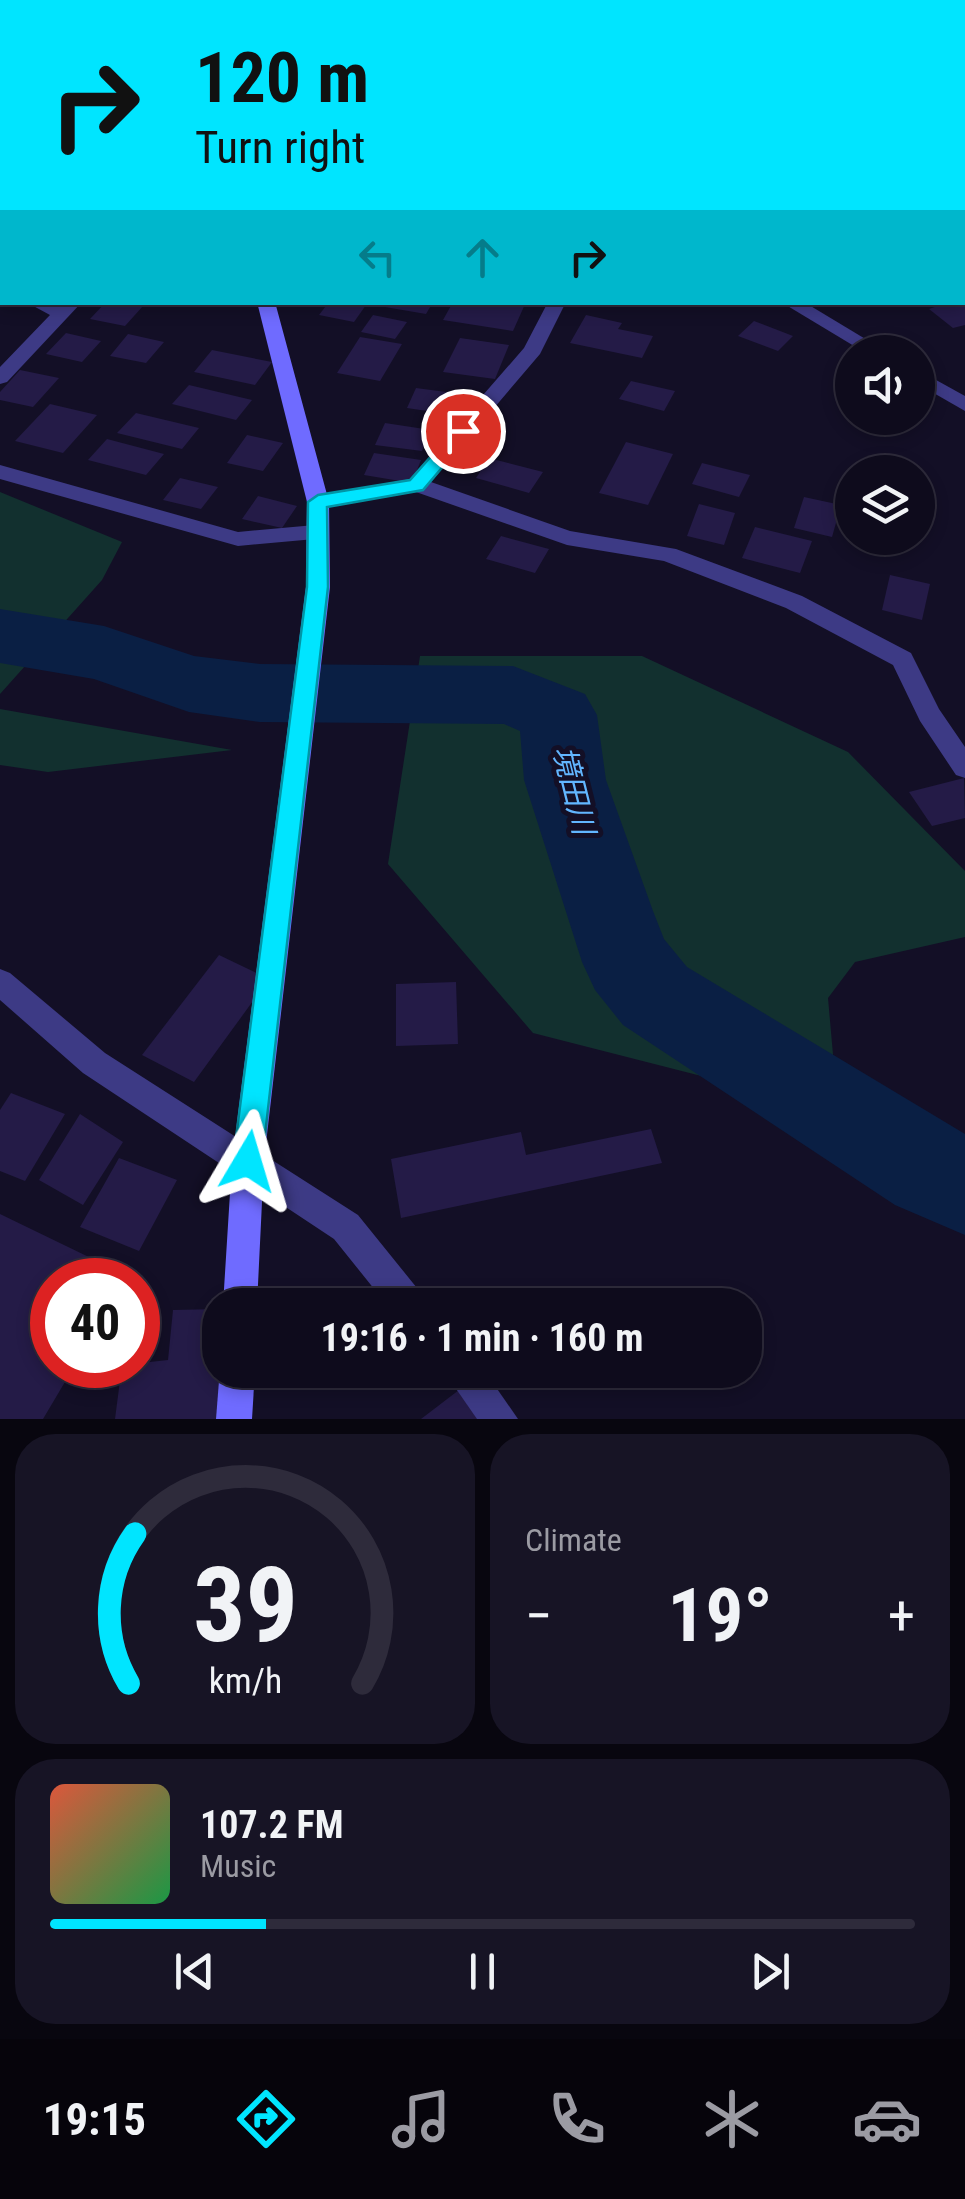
<!DOCTYPE html>
<meta charset="utf-8">
<style>
:root{--surface:#0e0b1c;--page:#171425;--text:#f1f3f6;--muted:#9b9ba3;--line:#2e2b3b;--accent:#00e5ff}
body{margin:0;font-family:"Roboto Condensed","Noto Sans JP",sans-serif;background:var(--page);color:var(--text);height:100vh;display:flex;flex-direction:column;font-size:38px;white-space:nowrap}
*{box-sizing:border-box;margin:0}
p{font-size:32px;color:var(--muted)}
.icon{flex:none;width:55px;height:55px;fill:none;stroke:currentColor;stroke-width:2;stroke-linecap:round;stroke-linejoin:round}
.map{position:relative;height:1419px;overflow:hidden}
.side{display:flex;flex-direction:column;gap:15px;padding:15px;background:#08060f;flex:1}
.side>*{flex:none}
.guide{position:absolute;left:0px;top:0px;width:965px;height:305px;box-shadow:0 5px 15px #0003,0 0 0 2px var(--line);background:#00e5ff;color:#111;overflow:hidden}
.tools{position:absolute;left:835px;top:335px;display:grid;gap:20px}
.tools a{display:grid;place-items:center;width:100px;height:100px;border-radius:50%;background:var(--surface);box-shadow:0 5px 15px #0003,0 0 0 2px var(--line);font-size:50px}
.speed{position:absolute;left:30px;top:1258px;display:flex;gap:20px;font-size:50px;font-weight:700;text-align:center}
.speed>*{display:grid;place-content:center;width:130px;height:130px;border-radius:50%;background:var(--surface);box-shadow:0 5px 15px #0003,0 0 0 2px var(--line);line-height:1}
.speed .limit{border:15px solid #d22;background:#fff;color:#111}
.pin{position:absolute;display:grid;place-items:center;width:85px;height:85px;color:#fff;margin:-42px;border:5px solid #fff;border-radius:50%;box-shadow:0 2px 10px #0007}
.me{position:absolute;width:110px;margin:-55px;rotate:7deg;stroke-linejoin:round;filter:drop-shadow(0 0 8px #0008)}
.turn{display:flex;align-items:center;gap:35px;height:210px;padding:0 30px;font-size:45px}
.turn .icon{width:130px;height:130px;stroke-width:2.5}
.turn b{display:block;font-size:70px;line-height:85px}
.lanes{display:flex;align-items:center;height:95px;padding:0 30px;background:#0003;justify-content:center;gap:50px;direction:ltr}
.lanes .off{opacity:.35}
.big{font-size:75px;font-weight:700;line-height:1.1}
.side .widget{flex:1;display:flex;flex-direction:column;justify-content:center;gap:15px;min-width:0;padding:0 35px;border-radius:40px;background:var(--page)}
.side .dial{align-items:center;gap:0}
.dial svg{height:260px;overflow:visible;fill:none;stroke:var(--line);stroke-width:7;stroke-linecap:round;text-anchor:middle}
.dial text{fill:var(--text);stroke:none}
.song{display:flex;align-items:center;gap:30px}
.cover{width:120px;height:120px;border-radius:15px;background:linear-gradient(135deg,hsl(10 70% 55%),hsl(140 70% 35%))}
.played{height:10px;border-radius:5px;background:linear-gradient(90deg,var(--accent) 25%,var(--line) 25%)}
.keys{display:flex;justify-content:space-around;direction:ltr}
.heat{display:flex;justify-content:space-between;align-items:center;font-size:55px;direction:ltr}
.side .tiles{flex:1;display:grid;gap:15px;grid-template-columns:1fr 1fr}
.widget:last-child{grid-column:span 2}
.trip{position:absolute;left:202px;top:1288px;width:560px;height:100px;border-radius:40px;background:var(--surface);box-shadow:0 5px 15px #0003,0 0 0 2px var(--line);font-weight:700;line-height:100px;text-align:center}
.dock{display:flex;height:160px;justify-content:space-around;align-items:center;background:#06040b;color:var(--muted)}
.dock .icon{width:70px;height:70px}
.dock .current{color:var(--accent)}
.dock b{font-size:45px;color:var(--text)}
.map>svg:first-child{display:block}
</style>
<div class="map">
<svg width="965" height="1419" viewBox="0 0 965 1419">
<rect width="100%" height="100%" fill="#130f26"/>
<g fill="#12302f">
<path d="M 0,492 L 122,542 L 102,580 L 0,694 Z"/>
<path d="M 420,656 L 642,656 L 848,752 L 965,871 L 965,937 L 855,962 L 828,998 L 838,1111 L 533,1033 L 388,864 Z"/>
<path d="M 0,709 L 232,750 L 48,772 L 0,765 Z"/>
</g>
<g fill="none" stroke-linecap="round" stroke-linejoin="round">
<path fill="#0a1f44" fill-rule="evenodd" d="M 0,609 L 104,626 L 194,656 L 260,664 L 513,666 L 585,694 L 597,715 L 606,780 L 653,911 L 664,939 L 687,967 L 965,1134 L 965,1235 L 895,1205 L 623,1025 L 595,990 L 582,962 L 524,780 L 520,731 L 504,724 L 260,722 L 189,712 L 94,679 L 0,663 Z"/>
</g>
<g fill="#241b47">
<path d="M 106,302 L 125,302 L 143,306 L 125,326 L 90,319 Z"/>
<path d="M 329,302 L 353,302 L 366,305 L 354,322 L 319,315 Z"/>
<path d="M 388,302 L 433,302 L 426,314 L 385,307 Z"/>
<path d="M 453,302 L 526,302 L 513,331 L 443,320 Z"/>
<path d="M 949,302 L 965,302 L 965,325 L 953,328 L 929,309 Z"/>
<path d="M 373,315 L 407,322 L 395,339 L 361,332 Z"/>
<path d="M 586,315 L 622,323 L 618,329 L 653,336 L 642,358 L 570,343 Z"/>
<path d="M 754,321 L 793,336 L 778,351 L 738,336 Z"/>
<path d="M 66,333 L 101,341 L 82,362 L 46,354 Z"/>
<path d="M 128,334 L 164,342 L 146,363 L 110,356 Z"/>
<path d="M 360,337 L 402,344 L 380,381 L 337,373 Z"/>
<path d="M 460,338 L 509,345 L 495,379 L 443,372 Z"/>
<path d="M 212,350 L 272,362 L 255,385 L 194,372 Z"/>
<path d="M 20,370 L 59,378 L 33,407 L 0,400 L 0,392 Z"/>
<path d="M 631,381 L 675,391 L 664,411 L 619,399 Z"/>
<path d="M 189,385 L 252,400 L 236,420 L 172,404 Z"/>
<path d="M 416,388 L 469,395 L 460,416 L 407,408 Z"/>
<path d="M 50,404 L 97,415 L 63,453 L 15,441 Z"/>
<path d="M 136,413 L 199,428 L 182,449 L 117,433 Z"/>
<path d="M 385,423 L 431,430 L 422,451 L 375,445 Z"/>
<path d="M 247,435 L 283,443 L 263,471 L 227,463 Z"/>
<path d="M 107,439 L 164,454 L 146,475 L 88,460 Z"/>
<path d="M 626,442 L 673,454 L 648,505 L 599,493 Z"/>
<path d="M 374,453 L 421,460 L 412,483 L 364,475 Z"/>
<path d="M 489,458 L 543,472 L 529,493 L 476,478 Z"/>
<path d="M 702,463 L 750,475 L 739,497 L 692,484 Z"/>
<path d="M 180,478 L 218,487 L 201,509 L 163,500 Z"/>
<path d="M 258,496 L 297,506 L 282,528 L 242,519 Z"/>
<path d="M 804,497 L 841,505 L 832,537 L 794,528 Z"/>
<path d="M 699,504 L 735,513 L 724,545 L 687,536 Z"/>
<path d="M 755,527 L 812,541 L 800,573 L 742,558 Z"/>
<path d="M 501,536 L 549,549 L 535,573 L 486,559 Z"/>
<path d="M 890,575 L 930,584 L 922,620 L 882,610 Z"/>
<path d="M 964,778 L 965,818 L 932,826 L 909,792 Z"/>
<path d="M 219,955 L 269,979 L 194,1082 L 142,1055 Z"/>
<path d="M 456,982 L 458,1044 L 396,1046 L 396,984 Z"/>
<path d="M 11,1093 L 65,1114 L 25,1181 L 0,1171 L 0,1110 Z"/>
<path d="M 80,1114 L 123,1142 L 83,1205 L 39,1180 Z"/>
<path d="M 651,1129 L 662,1163 L 401,1218 L 391,1159 L 521,1132 L 526,1155 Z"/>
<path d="M 119,1158 L 177,1180 L 139,1251 L 80,1227 Z"/>
<path d="M 0,1214 L 128,1276 L 126,1280 L 52,1280 L 52,1365 L 75,1365 L 43,1419 L 0,1419 Z"/>
<path d="M 220,1309 L 221,1419 L 115,1419 L 122,1365 L 168,1360 L 173,1310 Z"/>
<path d="M 459,1390 L 478,1419 L 421,1419 Z"/>
</g>
<g fill="none" stroke-linecap="round" stroke-linejoin="round">
<g fill="#3d3a85" fill-rule="evenodd">
<path d="M 484,0 L 498,0 L 500,2 L 486,2 Z"/>
<path d="M 695,0 L 711,0 L 713,2 L 697,2 Z"/>
<path d="M 802,0 L 816,0 L 818,2 L 804,2 Z"/>
<path d="M 875,0 L 890,0 L 892,2 L 877,2 Z"/>
<path d="M 0,101 L 2,102 L 2,111 L 0,111 Z"/>
<path d="M 962,142 L 965,143 L 965,153 L 962,152 Z"/>
<path d="M 0,179 L 2,180 L 2,190 L 0,189 Z"/>
<rect x="0" y="284" width="2" height="11"/>
<path d="M 26,302 L 82,302 L 7,382 L 0,384 L 0,367 L 50,315 Z"/>
<path d="M 548,302 L 566,302 L 540,354 L 431,482 L 570,531 L 676,549 L 802,596 L 911,653 L 939,709 L 965,747 L 965,778 L 956,775 L 920,721 L 893,665 L 786,608 L 664,561 L 567,545 L 416,492 L 318,509 L 310,507 L 307,502 L 310,497 L 410,479 L 524,348 Z"/>
<path d="M 781,302 L 804,302 L 887,352 L 864,352 Z"/>
<path d="M 918,370 L 965,396 L 965,411 L 918,384 Z"/>
<path d="M 0,465 L 238,532 L 315,525 L 326,532 L 315,539 L 238,546 L 0,479 Z"/>
<path d="M 0,969 L 10,973 L 105,1053 L 358,1215 L 421,1293 L 426,1305 L 387,1305 L 334,1239 L 83,1073 L 0,1000 Z"/>
<path d="M 443,1370 L 484,1370 L 518,1419 L 477,1419 Z"/>
</g>
<g fill="#6f6bff" fill-rule="evenodd">
<path d="M 195,0 L 209,0 L 209,2 L 196,2 Z"/>
<path d="M 257,302 L 275,302 L 329,502 L 330,587 L 264,1161 L 257,1305 L 223,1305 L 232,1161 L 306,587 L 307,502 Z"/>
<path d="M 220,1368 L 255,1370 L 252,1419 L 216,1419 Z"/>
</g>
</g>
<path fill="#00e5ff" stroke="#0095a6" stroke-width="2.5" d="M 457,427 L 473,431 L 423,490 L 327,507 L 328,587 L 262,1161 L 258,1171 L 248,1175 L 237,1171 L 233,1161 L 307,587 L 308,502 L 318,495 L 410,480 Z"/>
<g text-anchor="middle" dominant-baseline="central" stroke-width="10" stroke-linejoin="round" paint-order="stroke">
<g font-size="30" font-style="italic" fill="#62b6ff" stroke="#130f26">
<text transform="translate(574 790) rotate(76)">境田川</text>
</g>
</g>
</svg>
<div class="tools">
<a><svg class="icon" aria-label="sound" viewBox="0 0 24 24"><path d="M4 9h4l5-4v14l-5-4H4zM17 9q2 3 0 6"/></svg></a>
<a><svg class="icon" aria-label="layers" viewBox="0 0 24 24"><path d="M12 4l9 5-9 5-9-5zM3 14l9 5 9-5"/></svg></a>
</div>
<div class="speed"><div class="limit">40</div></div>
<div class="pin" style="left:463px;top:431px;background:#d93025"><svg class="icon" aria-label="arrive" viewBox="0 0 24 24"><path d="M6 21V4h12l-3 4 3 4H6"/></svg></div>
<svg class="me" style="left:248px;top:1161px" viewBox="-20 -20 40 40"><path d="M0-17L14 15 0 8-14 15z" fill="#00e5ff" stroke="#fff" stroke-width="4"/></svg>
<div class="trip">19:16 · 1 min · 160 m</div>
<div class="guide">
<div class="turn"><svg class="icon" aria-label="right" viewBox="0 0 24 24"><path d="M7 20v-9h11M14 6l5 5-5 5"/></svg><div><b>120 m</b>Turn right</div></div>
<div class="lanes"><svg class="icon off" aria-label="left" viewBox="0 0 24 24"><path d="M17 20v-9H6M10 6l-5 5 5 5"/></svg><svg class="icon off" aria-label="ahead" viewBox="0 0 24 24"><path d="M12 20V5M6 11l6-6 6 6"/></svg><svg class="icon" aria-label="right" viewBox="0 0 24 24"><path d="M7 20v-9h11M14 6l5 5-5 5"/></svg></div>
</div>
</div>
<section class="side">
<div class="tiles">
<div class="widget dial"><svg viewBox="0 0 100 80">
<path d="M14 69A42 42 0 1 1 86 69"/>
<path d="M14 69A42 42 0 0 1 16 23" stroke="#00e5ff"/>
<text x="50" y="56" font-size="32" font-weight="700">39</text>
<text x="50" y="72" font-size="11">km/h</text>
</svg></div>
<div class="widget"><p>Climate</p>
<div class="heat"><a>−</a><b class="big">19°</b><a>+</a></div>
</div>
<div class="widget">
<div class="song"><i class="cover"></i><div><b>107.2 FM</b><p>Music</p></div></div>
<div class="played"></div>
<div class="keys"><svg class="icon" aria-label="previous" viewBox="0 0 24 24"><path d="M18 5L8 12l10 7zM5 5v14"/></svg><svg class="icon" aria-label="pause" viewBox="0 0 24 24"><path d="M8 5v14M16 5v14"/></svg><svg class="icon" aria-label="next" viewBox="0 0 24 24"><path d="M6 5l10 7-10 7zM19 5v14"/></svg></div>
</div>
</div>
</section>
<nav class="dock">
<b>19:15</b>
<svg class="icon current" aria-label="directions" viewBox="0 0 24 24"><path d="M12 3l9 9-9 9-9-9zM9 14v-3h6M13 9l2 2-2 2"/></svg>
<svg class="icon" aria-label="music" viewBox="0 0 24 24"><path d="M9 18V5l10-2v13"/><circle cx="6" cy="18" r="3"/><circle cx="16" cy="16" r="3"/></svg>
<svg class="icon" aria-label="phone" viewBox="0 0 24 24"><path d="M5 4h4l2 5-3 2q2 4 5 5l2-3 5 2v4C11 20 4 13 5 4z"/></svg>
<svg class="icon" aria-label="climate" viewBox="0 0 24 24"><path d="M12 3v18M4 7l16 10M4 17L20 7"/></svg>
<svg class="icon" aria-label="car" viewBox="0 0 24 24"><path d="M5 17H2v-5l4-1 3-4h7l3 4 3 1v5h-3M9 17h6M6 11h13"/><circle cx="7" cy="17" r="2"/><circle cx="17" cy="17" r="2"/></svg>
</nav>
